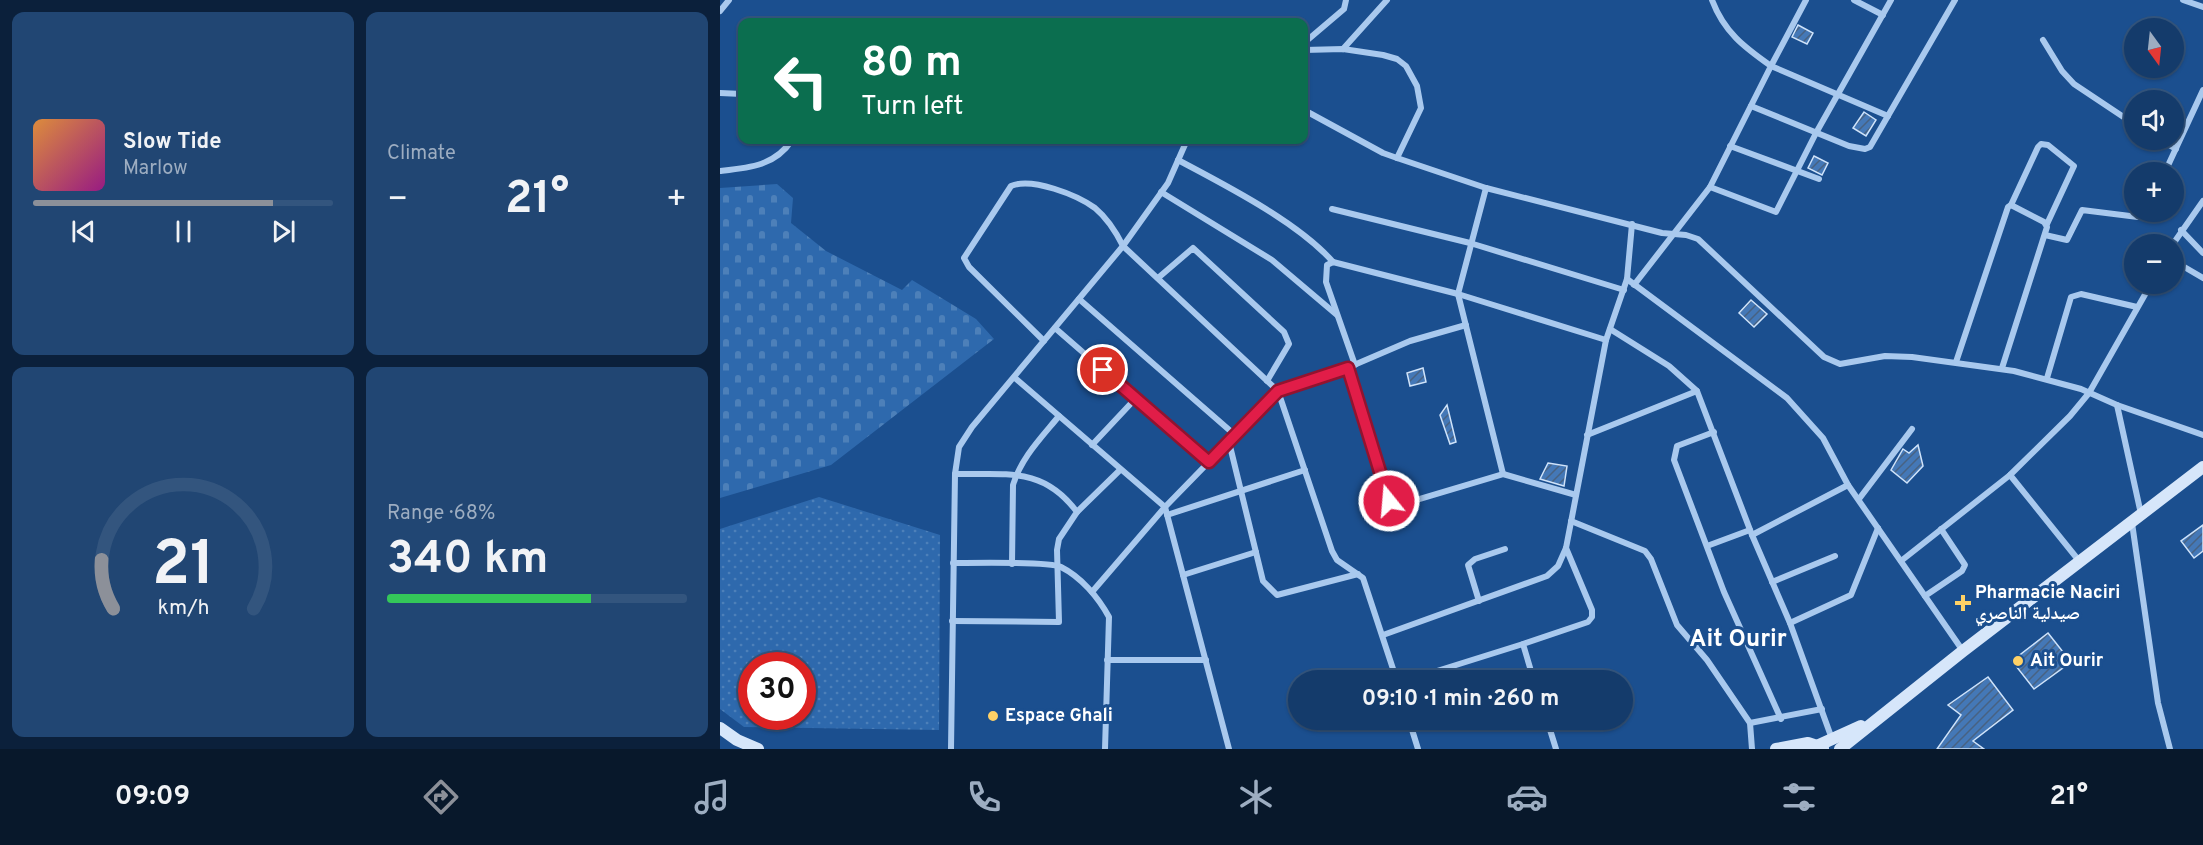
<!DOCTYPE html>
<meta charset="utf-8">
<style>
:root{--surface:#143b6b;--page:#214673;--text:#f1f3f6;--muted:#9dadc1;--line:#33557e;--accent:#8c9099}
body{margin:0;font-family:Overpass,"Noto Naskh Arabic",sans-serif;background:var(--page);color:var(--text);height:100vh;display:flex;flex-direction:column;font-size:22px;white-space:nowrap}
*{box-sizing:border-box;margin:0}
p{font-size:20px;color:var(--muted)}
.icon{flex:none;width:33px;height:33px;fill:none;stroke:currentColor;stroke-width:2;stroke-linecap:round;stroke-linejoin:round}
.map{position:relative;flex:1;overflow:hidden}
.side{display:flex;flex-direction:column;gap:12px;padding:12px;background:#0b203b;width:720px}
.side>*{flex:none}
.top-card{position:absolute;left:18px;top:18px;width:570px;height:126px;border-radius:12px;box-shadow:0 2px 4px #0004,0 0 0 2px var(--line);background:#0b6e4f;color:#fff;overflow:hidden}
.needle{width:39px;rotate:165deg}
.tools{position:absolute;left:1404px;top:18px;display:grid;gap:12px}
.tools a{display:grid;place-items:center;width:60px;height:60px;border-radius:50%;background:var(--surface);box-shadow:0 2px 4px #0004,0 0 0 2px var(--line);font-size:30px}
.speed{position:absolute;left:18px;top:652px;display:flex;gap:12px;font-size:30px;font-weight:700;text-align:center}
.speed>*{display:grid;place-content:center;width:78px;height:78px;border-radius:50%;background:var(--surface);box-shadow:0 2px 4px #0004,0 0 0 2px var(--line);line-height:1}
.speed .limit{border:9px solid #d22;background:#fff;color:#111}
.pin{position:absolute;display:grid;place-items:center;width:51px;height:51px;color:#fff;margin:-26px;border:3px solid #fff;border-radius:50%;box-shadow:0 2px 6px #0007}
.me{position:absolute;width:66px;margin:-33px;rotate:343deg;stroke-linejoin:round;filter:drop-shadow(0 0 4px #0008)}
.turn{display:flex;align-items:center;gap:21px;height:126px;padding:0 24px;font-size:27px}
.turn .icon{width:78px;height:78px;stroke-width:2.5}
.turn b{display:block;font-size:42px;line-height:51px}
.big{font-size:45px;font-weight:700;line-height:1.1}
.side .tile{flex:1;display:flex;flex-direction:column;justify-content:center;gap:9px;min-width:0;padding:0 21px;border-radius:12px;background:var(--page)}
.side .dial{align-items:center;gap:0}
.dial svg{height:156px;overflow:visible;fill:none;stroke:var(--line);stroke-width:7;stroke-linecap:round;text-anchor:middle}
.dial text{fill:var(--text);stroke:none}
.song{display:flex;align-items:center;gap:18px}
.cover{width:72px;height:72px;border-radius:9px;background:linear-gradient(135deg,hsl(30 70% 55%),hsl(310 70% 35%))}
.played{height:6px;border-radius:3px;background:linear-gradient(90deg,var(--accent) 80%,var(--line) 80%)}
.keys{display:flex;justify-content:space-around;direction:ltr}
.heat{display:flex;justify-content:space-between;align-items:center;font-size:33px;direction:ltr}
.charge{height:9px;border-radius:4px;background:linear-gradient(90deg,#34c759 68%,var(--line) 0)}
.side .tiles{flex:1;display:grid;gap:12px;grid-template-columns:repeat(2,1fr)}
.trip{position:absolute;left:568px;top:670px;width:345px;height:60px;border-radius:30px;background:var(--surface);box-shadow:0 2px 4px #0004,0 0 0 2px var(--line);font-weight:700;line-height:60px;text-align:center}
.menu{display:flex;height:96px;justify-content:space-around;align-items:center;background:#08182b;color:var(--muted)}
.menu .icon{width:42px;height:42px}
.menu .current{color:var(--accent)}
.menu b{font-size:27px;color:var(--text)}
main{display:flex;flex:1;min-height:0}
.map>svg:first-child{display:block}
</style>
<main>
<section class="side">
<div class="tiles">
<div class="tile">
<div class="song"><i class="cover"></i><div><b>Slow Tide</b><p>Marlow</p></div></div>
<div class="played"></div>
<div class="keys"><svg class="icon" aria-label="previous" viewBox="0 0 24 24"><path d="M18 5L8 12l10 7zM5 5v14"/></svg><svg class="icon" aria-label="pause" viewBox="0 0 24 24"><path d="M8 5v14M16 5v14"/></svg><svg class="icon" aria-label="next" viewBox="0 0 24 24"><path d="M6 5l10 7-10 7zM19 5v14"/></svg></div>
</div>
<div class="tile"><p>Climate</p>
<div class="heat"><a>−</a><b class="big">21°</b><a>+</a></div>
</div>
<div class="tile dial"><svg viewBox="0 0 100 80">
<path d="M14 69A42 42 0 1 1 86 69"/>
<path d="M14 69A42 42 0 0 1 8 44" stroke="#8c9099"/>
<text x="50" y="56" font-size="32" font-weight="700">21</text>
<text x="50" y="72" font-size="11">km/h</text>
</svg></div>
<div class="tile"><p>Range · 68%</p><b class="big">340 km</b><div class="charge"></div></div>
</div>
</section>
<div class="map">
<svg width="1483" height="749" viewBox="0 0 1483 749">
<defs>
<pattern id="cemetery-stones" width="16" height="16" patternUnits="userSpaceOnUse" patternTransform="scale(1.5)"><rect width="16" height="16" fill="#2e69ad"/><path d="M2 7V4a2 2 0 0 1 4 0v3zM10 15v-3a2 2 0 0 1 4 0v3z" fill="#4d80b9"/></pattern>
<pattern id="park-dots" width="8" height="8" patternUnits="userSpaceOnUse" patternTransform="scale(1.5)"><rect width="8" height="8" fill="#2e69ad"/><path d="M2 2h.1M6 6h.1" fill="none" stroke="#4d80b9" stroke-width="1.8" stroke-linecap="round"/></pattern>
<pattern id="building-hatch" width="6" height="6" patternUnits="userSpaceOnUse" patternTransform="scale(1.5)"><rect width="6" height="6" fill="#4478b7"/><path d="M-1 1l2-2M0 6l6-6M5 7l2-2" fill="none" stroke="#486282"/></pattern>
</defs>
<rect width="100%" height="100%" fill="#1b4f8f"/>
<path fill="url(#cemetery-stones)" d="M 57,184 L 73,198 L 71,223 L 106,251 L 182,290 L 192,280 L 256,319 L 274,339 L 111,465 L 0,498 L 0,188 Z"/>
<path fill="url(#park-dots)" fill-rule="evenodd" d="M 99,497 L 220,535 L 219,730 L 24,727 L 0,709 L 0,529 ZM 32,666 L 82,666 L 82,717 L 32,717 Z"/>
<g fill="url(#building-hatch)" stroke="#cfe3fa" stroke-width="1.5">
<path d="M 1078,25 L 1093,33 L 1087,44 L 1072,37 Z"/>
<path d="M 1144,112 L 1156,120 L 1146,136 L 1133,128 Z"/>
<path d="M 1094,156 L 1108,163 L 1102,175 L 1088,168 Z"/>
<path d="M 1031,300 L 1047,314 L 1034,327 L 1019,313 Z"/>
<path d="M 703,368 L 706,382 L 690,386 L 687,373 Z"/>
<path d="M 727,405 L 736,442 L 730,444 L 720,415 Z"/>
<path d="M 1198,445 L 1203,466 L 1187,483 L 1171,470 L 1183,449 L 1189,453 Z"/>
<path d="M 828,463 L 847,466 L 844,486 L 820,479 Z"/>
<path d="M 1483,525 L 1483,551 L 1474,558 L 1461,541 Z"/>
<path d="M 1328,633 L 1351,662 L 1314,689 L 1292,661 Z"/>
<path d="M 1268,677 L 1293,710 L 1253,741 L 1264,749 L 1217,749 L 1241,715 L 1228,705 Z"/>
</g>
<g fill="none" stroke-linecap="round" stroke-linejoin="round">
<g stroke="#a9c9ee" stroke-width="6">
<path d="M 1086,0 L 1051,66 L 1168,116"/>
<path d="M 1134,0 L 1163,15"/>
<path d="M 1463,0 L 1483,7"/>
<path d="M 0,11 L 9,0"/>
<path d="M 1323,40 L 1342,71 L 1354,84 L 1414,124"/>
<path d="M 584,43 L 624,9 L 626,0"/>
<path d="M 623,49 L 667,0"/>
<path d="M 584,50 L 623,49 L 663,55 L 677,59 L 686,66 L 697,86 L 701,108 L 677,158"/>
<path d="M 0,93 L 22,94"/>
<path d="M 1031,106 L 1129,146 L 1145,149 L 1150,147 L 1235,0"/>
<path d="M 584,110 L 663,153 L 677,158 L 766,188 L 942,233 L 966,235 L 978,239 L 1104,357 L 1120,364 L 1165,356 L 1192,357 L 1294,371 L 1361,389 L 1397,405 L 1483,435"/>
<path d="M 1440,140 L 1456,149"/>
<path d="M 1010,146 L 1099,179"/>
<path d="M 458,160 C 505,185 578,222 613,262"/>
<path d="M 0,171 C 29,168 55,166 72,140"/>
<path d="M 1445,172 L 1483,90"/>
<path d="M 990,187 L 1056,212 L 1096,133 L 1171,0"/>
<path d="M 766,188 L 738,294 L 783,474"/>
<path d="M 441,192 L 552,260 L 617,315"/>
<path d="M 1291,205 L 1318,147 L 1321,144 L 1328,145 L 1354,166 L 1327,224"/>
<path d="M 612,209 L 750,243 L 904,290"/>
<path d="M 1461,230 L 1483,253"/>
<path d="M 1325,235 L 1347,240 L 1362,210 L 1418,217 L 1426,212"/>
<path d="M 1453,244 L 1483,201"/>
<path d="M 1454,261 L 1483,278"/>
<path d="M 438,278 L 473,248 L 564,332 L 569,344 L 547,381"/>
<path d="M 907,279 L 1067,398 L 1103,438 L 1128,485 L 1243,651"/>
<path d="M 914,285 L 990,187 L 1051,66 C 1024,47 1004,32 992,0"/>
<path d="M 359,299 L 515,435"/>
<path d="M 335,328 L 489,462"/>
<path d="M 890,329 L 949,366 L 977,391 L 1032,535 L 1070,623 L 1112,739"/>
<path d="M 324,341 L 249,267 L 244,258 L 291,186 C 312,177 357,195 375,208 C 387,218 396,232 403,246 L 558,391 L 612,551 L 617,560 L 643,578 L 677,681"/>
<path d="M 1236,362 L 1288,207 L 1291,205 L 1324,222 L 1327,227 L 1282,368"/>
<path d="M 634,365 L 690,341 L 746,325"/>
<path d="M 635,365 L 606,282 L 607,265 L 613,262 L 738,294 L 886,340"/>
<path d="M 295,378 L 445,507 L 509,749"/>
<path d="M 1327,378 L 1351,297 L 1361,294 L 1417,307"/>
<path d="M 1397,405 L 1421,514"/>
<path d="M 994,432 L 957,446 L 954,460 L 1004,592 L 1061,719"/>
<path d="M 867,435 L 977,391"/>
<path d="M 509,442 L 543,581 L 557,595 L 638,574"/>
<path d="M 372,445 L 416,398"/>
<path d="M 1290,475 L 1360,562"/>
<path d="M 1139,499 L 1192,429"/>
<path d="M 357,512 L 400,470"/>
<path d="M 447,515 L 585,470"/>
<path d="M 851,521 L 925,551 L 931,559 L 957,625 L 987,660 L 1030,723 L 1032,749"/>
<path d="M 1412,523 L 1438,703 L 1450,749"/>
<path d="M 1032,535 L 1128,485"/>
<path d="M 987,546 L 1030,530"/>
<path d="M 1181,561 L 1290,475 L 1350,416 L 1369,393 L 1431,284"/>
<path d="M 233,563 C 251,563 329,561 341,567 C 361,577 378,597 389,617 L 385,749"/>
<path d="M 292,564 L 293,485 C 301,458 321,438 339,416"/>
<path d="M 463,575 L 536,552"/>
<path d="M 1052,582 L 1115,556"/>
<path d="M 372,592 L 445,507 L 558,391 L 628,368 L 669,501 L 679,505 L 783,474 L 856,495"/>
<path d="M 1205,596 L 1242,571 L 1245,565 L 1221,529"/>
<path d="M 759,601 L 748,565 L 755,559 L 785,549"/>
<path d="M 232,621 L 339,622 L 337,550 L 339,539 L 357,512 C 323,466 286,475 235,474"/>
<path d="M 1070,623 L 1131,595 L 1158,528"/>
<path d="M 663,635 L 827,576 L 838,566 L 846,548 L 886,340 L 907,279 L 912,224"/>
<path d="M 387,660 L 486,660"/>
<path d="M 685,681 L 803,644"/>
<path d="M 814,681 L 803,644 L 868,622 L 872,617 L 872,610 L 846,548"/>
<path d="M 689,720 L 698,749"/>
<path d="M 827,720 L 836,749"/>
<path d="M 1030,723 L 1102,709"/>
<path d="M 231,749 L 235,474 L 239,447 L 252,427 L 403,246 L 448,183 L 467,140"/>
</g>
<g stroke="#d6e6fa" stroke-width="12">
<path d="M 0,728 L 17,740 L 38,749"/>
<path d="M 1099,745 L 1141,726"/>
<path d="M 1056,749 L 1088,743 L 1103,748"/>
<path d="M 1120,749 L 1243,651 L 1483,467"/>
</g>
</g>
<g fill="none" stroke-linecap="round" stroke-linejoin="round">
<defs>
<path id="route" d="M 383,370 L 489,462 L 558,391 L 628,368 L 669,501"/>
</defs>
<use href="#route" stroke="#92132f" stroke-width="15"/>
<use href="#route" stroke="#e11d48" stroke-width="10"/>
</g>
<g fill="#ffd166" stroke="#1b4f8f" stroke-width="2">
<path d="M1240 594h6v6h6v6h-6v6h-6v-6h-6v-6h6z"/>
<circle cx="1298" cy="661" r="6"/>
<circle cx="273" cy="716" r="6"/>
</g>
<g text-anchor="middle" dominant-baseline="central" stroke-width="6" stroke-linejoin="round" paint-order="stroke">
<g font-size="18" font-weight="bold" fill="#fff" stroke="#1b4f8f" text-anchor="start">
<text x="1255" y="593">Pharmacie Naciri<tspan x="1255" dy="21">صيدلية الناصري</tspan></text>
<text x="1310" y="661">Ait Ourir</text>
<text x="285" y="716">Espace Ghali</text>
</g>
<g font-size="24" font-weight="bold" fill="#fff" stroke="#1b4f8f">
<text x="1018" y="640">Ait Ourir</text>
</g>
</g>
</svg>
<div class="tools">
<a><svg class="needle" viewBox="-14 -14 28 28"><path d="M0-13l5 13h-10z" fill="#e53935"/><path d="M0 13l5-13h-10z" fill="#9dadc1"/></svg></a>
<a><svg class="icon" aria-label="sound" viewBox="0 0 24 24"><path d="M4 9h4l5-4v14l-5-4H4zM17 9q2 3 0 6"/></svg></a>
<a>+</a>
<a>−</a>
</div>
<div class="speed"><div class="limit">30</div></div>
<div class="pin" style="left:383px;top:370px;background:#d93025"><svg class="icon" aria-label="arrive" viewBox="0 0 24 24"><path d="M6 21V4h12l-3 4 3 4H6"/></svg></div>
<svg class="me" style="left:669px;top:501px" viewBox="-20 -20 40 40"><circle r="17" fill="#e11d48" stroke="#fff" stroke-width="3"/><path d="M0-11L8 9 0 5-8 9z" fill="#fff"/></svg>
<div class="trip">09:10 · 1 min · 260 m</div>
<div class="top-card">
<div class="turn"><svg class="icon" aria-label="left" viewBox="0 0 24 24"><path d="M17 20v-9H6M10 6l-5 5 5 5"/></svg><div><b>80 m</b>Turn left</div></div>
</div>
</div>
</main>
<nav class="menu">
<b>09:09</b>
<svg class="icon current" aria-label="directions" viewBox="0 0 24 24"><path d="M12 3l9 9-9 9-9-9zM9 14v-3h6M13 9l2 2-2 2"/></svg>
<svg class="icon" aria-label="music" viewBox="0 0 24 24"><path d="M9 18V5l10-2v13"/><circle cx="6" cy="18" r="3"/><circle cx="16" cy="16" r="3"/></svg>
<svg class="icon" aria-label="phone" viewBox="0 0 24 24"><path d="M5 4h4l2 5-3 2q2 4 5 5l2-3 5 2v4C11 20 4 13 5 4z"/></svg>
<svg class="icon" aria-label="climate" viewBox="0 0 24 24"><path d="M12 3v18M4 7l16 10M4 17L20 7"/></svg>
<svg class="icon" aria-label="car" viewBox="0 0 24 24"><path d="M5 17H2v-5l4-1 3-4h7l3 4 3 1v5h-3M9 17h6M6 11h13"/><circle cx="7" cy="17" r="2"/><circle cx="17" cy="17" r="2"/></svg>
<svg class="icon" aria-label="filters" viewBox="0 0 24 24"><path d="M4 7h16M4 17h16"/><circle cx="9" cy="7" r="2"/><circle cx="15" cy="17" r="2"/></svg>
<b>21°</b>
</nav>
